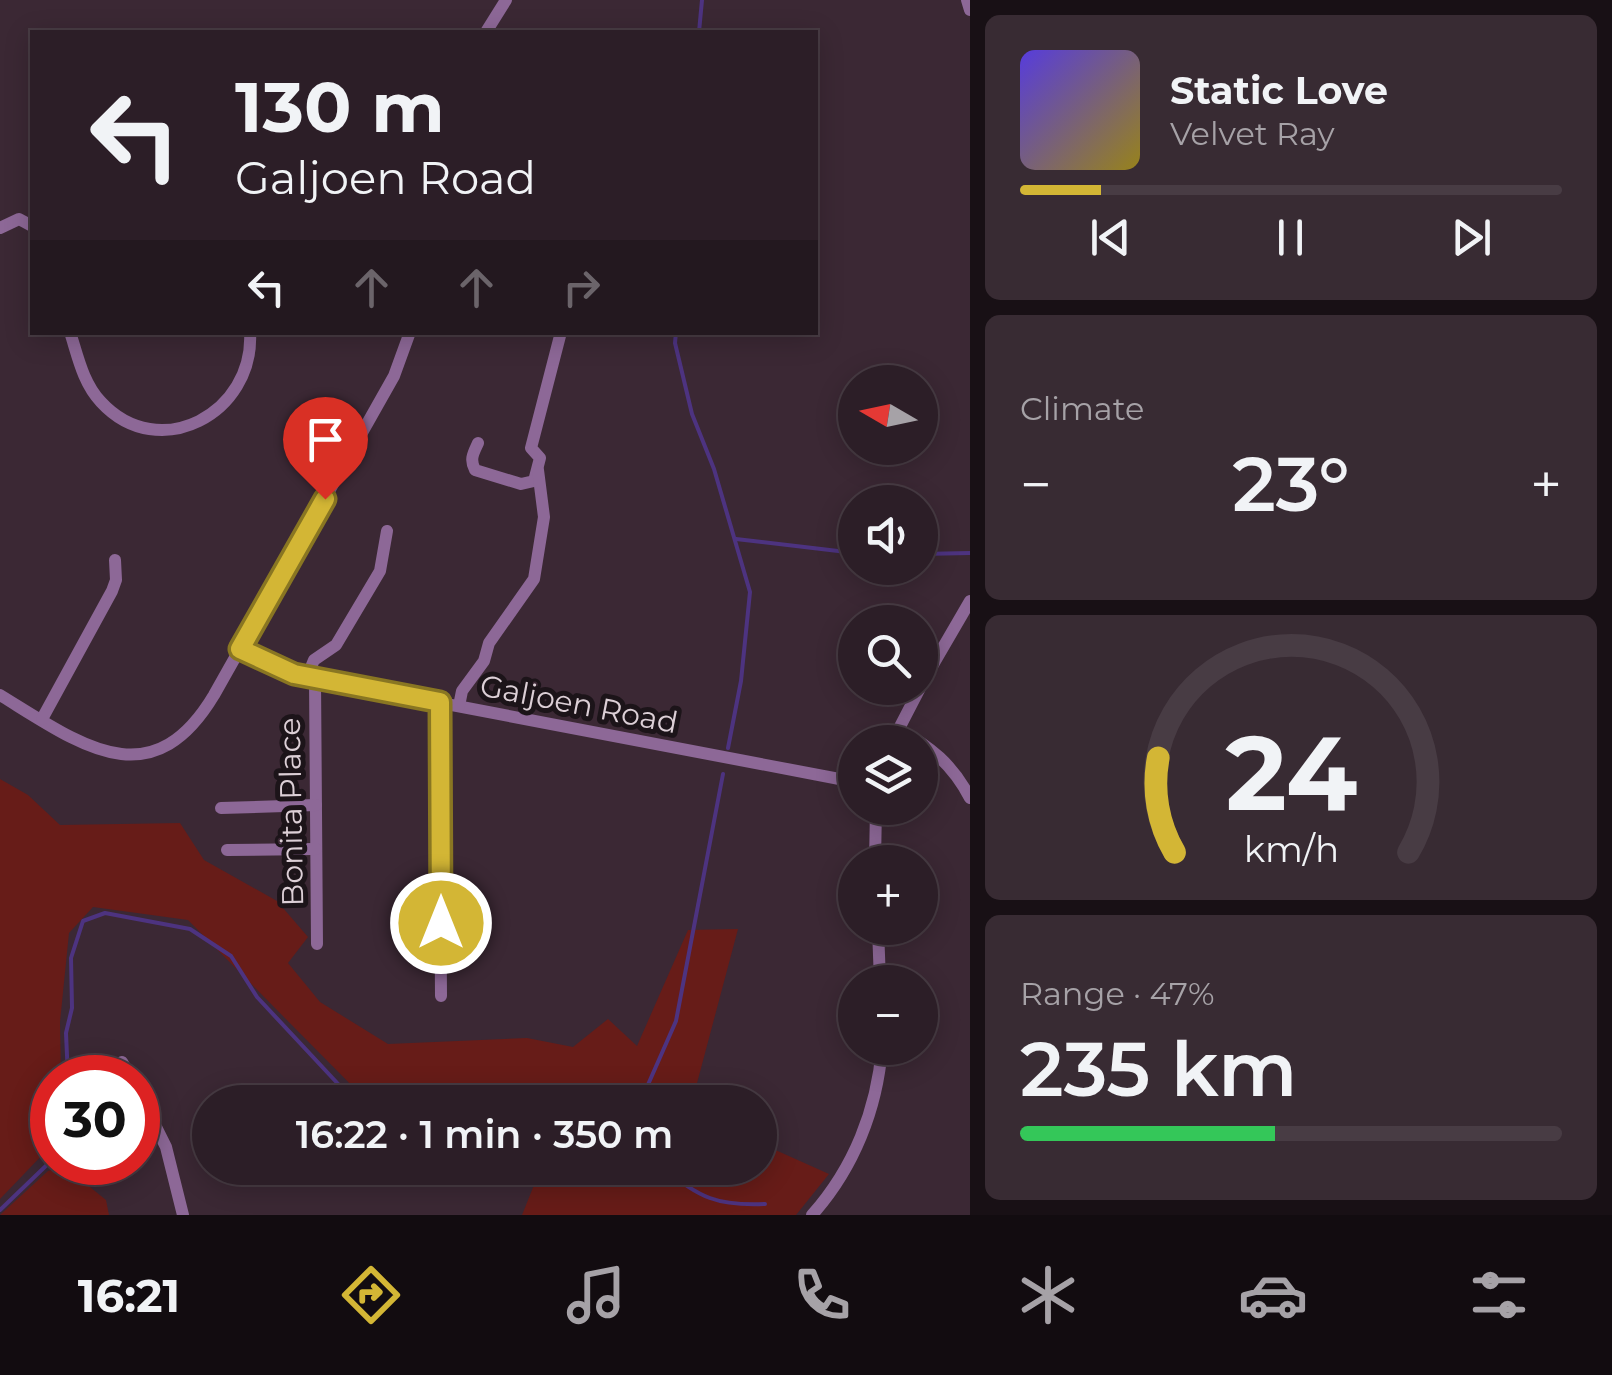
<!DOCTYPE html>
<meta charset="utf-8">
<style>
:root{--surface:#2c1e27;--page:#382b33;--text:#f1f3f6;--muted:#a6a2a7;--line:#483c44;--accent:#d3b635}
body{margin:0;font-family:Montserrat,sans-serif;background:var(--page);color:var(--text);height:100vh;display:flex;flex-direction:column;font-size:38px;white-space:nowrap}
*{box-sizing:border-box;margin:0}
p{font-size:32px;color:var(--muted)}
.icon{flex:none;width:55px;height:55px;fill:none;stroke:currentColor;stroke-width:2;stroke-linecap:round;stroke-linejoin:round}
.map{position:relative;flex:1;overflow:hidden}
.details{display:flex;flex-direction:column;gap:15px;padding:15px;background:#181015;width:642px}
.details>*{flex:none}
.hud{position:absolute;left:30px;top:30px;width:788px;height:305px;border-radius:0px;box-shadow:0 5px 25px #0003,0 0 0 2px var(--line);background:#2c1e27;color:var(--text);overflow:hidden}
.needle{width:65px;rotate:279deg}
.fabs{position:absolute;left:838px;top:365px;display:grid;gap:20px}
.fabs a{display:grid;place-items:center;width:100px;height:100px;border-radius:50%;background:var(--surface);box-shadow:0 5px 25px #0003,0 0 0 2px var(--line);font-size:50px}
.speed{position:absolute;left:30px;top:1055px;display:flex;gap:20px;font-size:50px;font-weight:700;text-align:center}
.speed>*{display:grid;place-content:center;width:130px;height:130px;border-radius:50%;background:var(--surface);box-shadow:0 5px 25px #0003,0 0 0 2px var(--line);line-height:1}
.speed .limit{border:15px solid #d22;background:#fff;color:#111}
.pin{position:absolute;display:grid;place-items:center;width:85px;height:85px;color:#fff;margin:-102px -42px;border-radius:50% 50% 50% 0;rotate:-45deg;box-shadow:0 0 10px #0007}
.pin .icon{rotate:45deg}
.me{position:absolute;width:110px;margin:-55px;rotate:0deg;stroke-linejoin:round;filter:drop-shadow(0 0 8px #0008)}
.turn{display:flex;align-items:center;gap:35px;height:210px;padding:0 40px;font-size:45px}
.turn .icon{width:130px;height:130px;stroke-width:2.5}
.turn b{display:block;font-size:70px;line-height:85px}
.lanes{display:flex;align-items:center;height:95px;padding:0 40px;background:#0003;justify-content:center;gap:50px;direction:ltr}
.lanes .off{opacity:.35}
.big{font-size:75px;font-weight:600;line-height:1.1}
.details .tile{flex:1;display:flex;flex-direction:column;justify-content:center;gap:15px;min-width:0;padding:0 35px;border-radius:15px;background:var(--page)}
.details .dial{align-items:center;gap:0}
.dial svg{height:260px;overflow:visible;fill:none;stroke:var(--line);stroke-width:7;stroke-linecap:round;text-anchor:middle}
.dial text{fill:var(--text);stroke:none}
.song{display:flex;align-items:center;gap:30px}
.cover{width:120px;height:120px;border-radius:15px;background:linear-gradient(135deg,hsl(250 70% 55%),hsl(50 70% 35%))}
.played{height:10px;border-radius:5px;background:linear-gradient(90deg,var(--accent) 15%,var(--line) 15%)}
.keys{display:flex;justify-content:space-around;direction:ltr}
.heat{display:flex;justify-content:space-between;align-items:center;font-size:55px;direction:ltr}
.charge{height:15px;border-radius:8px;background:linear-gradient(90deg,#34c759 47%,var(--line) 0)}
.trip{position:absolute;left:192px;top:1085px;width:585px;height:100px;border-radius:50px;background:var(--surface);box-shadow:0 5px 25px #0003,0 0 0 2px var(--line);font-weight:600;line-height:100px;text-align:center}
.tabs{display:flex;height:160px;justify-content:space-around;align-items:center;background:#120c10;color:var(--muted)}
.tabs .icon{width:70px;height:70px}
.tabs .on{color:var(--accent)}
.tabs b{font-size:45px;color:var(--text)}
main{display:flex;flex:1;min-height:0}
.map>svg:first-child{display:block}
</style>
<main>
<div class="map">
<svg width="970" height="1215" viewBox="0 0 970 1215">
<rect width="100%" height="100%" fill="#3b2834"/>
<g fill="#671c18">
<path d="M 0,779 L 28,795 L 60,825 L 180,823 L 204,860 L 277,901 L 308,937 L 288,963 L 320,1002 L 388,1044 L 527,1038 L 573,1047 L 608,1019 L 637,1046 L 688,930 L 738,929 L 692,1102 L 368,1102 L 188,920 L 93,907 L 69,933 L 60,1022 L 61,1077 L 52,1078 L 52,1135 L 47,1150 L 0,1199 Z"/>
<path d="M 760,1143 L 829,1174 L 796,1215 L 522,1215 L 534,1185 L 523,1168 L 760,1168 Z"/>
<path d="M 64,1166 L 106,1200 L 109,1215 L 0,1215 L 48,1171 Z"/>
</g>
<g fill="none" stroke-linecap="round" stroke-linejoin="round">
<g stroke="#4d3380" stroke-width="4">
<path d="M 699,32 L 702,0"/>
<path d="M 676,332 L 675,343 L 692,414 L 714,469 L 750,592 L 741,681 L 728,748"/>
<path d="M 736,539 L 855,553"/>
<path d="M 920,554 L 970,553"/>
<path d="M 68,1078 L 66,1033 L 72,1008 L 71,958 L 83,921 L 105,913 L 190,929 L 231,956 L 257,997 L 340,1086 L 362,1102"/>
<path d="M 637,1102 L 643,1096 L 676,1021 L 723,774"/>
<path d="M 663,1168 C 701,1198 716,1206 765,1204"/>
<path d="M 0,1210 L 52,1160"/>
</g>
<g stroke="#8d6897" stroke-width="12">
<path d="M 967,0 L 970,10"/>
<path d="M 486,32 L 506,0"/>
<path d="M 0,228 L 19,219 L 32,226"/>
<path d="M 70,332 C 78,357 83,383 101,402 C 159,465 255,413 250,332"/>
<path d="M 478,443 C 474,452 469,459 475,470 L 521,484 L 534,481 L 540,458 L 531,448 L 561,332"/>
<path d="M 240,649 L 285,672 L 315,679 L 855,782"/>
<path d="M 307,677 L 314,660 L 336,645 L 380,571 L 387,531"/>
<path d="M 315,679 L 317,944"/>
<path d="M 920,687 L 970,601"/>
<path d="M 0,695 C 80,744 151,800 214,695 L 394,376 L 410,332"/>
<path d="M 439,703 L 441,996"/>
<path d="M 459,706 L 462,691 L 484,661 L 489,643 L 534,579 L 544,517 L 538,470"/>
<path d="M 42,719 L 112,591 L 116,580 L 115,560"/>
<path d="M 898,729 C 930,746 953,765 970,798"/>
<path d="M 892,742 L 920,688"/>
<path d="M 221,808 L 316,805"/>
<path d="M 227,850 L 316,849"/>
<path d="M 875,862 L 876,808"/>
<path d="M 878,928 L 880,982"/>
<path d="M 122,1062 L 131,1078"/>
<path d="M 138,1091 L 166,1147 L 183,1215"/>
<path d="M 812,1215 C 854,1168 877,1109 882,1048"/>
</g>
</g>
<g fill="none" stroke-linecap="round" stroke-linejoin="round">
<defs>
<path id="route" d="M 325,499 L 240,649 L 294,674 L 440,702 L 441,923"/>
</defs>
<use href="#route" stroke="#897622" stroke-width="25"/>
<use href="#route" stroke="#d3b635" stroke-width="18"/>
</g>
<g text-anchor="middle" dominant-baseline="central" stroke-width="10" stroke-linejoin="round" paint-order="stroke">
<g font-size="30" fill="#dccfd6" stroke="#1c1419">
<text transform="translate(579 704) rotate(11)">Galjoen Road</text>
<text transform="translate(291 812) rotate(-91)">Bonita Place</text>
</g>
</g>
</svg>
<div class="fabs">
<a><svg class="needle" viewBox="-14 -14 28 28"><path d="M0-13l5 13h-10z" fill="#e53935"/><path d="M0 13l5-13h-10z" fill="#a6a2a7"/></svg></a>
<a><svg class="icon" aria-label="sound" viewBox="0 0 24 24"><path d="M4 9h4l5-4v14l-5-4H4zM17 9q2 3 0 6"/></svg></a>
<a><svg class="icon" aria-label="search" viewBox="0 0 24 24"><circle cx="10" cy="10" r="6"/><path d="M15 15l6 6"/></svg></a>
<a><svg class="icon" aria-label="layers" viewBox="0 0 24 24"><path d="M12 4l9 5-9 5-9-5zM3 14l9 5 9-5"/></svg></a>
<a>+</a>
<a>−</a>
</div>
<div class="speed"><div class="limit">30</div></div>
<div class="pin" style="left:325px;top:499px;background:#d93025"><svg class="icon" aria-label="arrive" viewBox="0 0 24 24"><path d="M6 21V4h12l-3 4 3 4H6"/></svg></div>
<svg class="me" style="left:441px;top:923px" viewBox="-20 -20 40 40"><circle r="17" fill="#d3b635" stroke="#fff" stroke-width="3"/><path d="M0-11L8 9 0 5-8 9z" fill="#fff"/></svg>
<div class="trip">16:22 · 1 min · 350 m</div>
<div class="hud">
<div class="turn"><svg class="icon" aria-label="left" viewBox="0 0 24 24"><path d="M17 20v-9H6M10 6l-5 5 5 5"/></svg><div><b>130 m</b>Galjoen Road</div></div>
<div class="lanes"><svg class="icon" aria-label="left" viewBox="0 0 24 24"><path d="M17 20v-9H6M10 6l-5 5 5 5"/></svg><svg class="icon off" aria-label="ahead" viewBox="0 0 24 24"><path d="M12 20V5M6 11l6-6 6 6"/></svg><svg class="icon off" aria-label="ahead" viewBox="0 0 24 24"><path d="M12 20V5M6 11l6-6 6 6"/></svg><svg class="icon off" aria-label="right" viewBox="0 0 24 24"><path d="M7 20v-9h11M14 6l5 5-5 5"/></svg></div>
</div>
</div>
<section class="details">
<div class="tile">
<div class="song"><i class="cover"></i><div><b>Static Love</b><p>Velvet Ray</p></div></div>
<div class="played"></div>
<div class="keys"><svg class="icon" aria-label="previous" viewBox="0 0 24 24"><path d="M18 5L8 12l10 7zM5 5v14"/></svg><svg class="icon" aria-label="pause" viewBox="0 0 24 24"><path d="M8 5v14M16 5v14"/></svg><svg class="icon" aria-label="next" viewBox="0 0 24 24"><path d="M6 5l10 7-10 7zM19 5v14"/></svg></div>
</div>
<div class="tile"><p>Climate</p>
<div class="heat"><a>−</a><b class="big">23°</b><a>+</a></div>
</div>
<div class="tile dial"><svg viewBox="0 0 100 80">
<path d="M14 69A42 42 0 1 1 86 69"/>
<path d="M14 69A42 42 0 0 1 9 40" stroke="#d3b635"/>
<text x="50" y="56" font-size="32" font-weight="700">24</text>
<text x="50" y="72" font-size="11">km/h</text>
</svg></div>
<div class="tile"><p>Range · 47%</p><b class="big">235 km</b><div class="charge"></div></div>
</section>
</main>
<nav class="tabs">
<b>16:21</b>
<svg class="icon on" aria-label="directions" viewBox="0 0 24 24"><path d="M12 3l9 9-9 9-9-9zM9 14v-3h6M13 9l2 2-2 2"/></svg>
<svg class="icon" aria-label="music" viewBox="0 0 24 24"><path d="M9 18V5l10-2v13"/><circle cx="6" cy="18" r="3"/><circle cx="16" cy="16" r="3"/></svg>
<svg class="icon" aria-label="phone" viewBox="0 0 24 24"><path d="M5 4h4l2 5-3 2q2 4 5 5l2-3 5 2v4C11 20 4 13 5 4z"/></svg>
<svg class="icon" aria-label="climate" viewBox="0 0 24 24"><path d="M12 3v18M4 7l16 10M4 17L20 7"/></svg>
<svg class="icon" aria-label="car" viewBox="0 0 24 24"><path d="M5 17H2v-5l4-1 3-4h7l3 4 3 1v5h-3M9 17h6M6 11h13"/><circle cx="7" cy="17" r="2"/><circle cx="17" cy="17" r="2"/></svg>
<svg class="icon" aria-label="filters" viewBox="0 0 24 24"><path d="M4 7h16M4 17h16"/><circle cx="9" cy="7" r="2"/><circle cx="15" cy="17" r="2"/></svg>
</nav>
